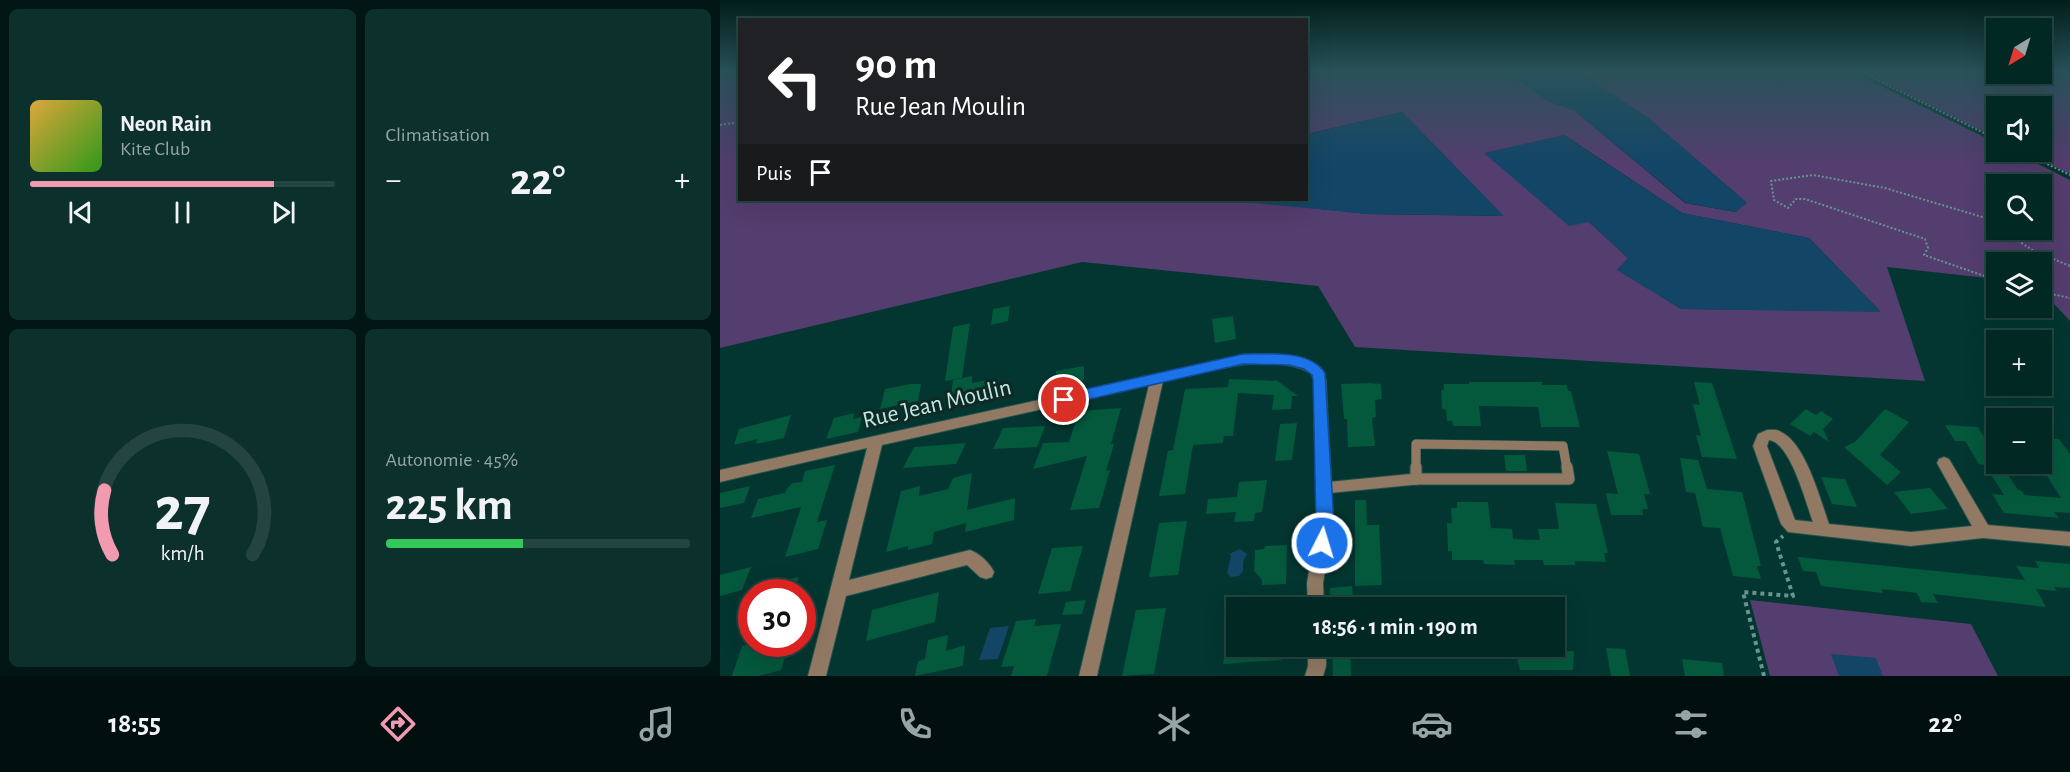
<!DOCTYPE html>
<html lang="fr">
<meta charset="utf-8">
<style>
:root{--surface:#022824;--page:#0c302c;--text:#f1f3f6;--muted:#96a6a6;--line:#234441;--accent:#f29ab0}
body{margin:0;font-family:"Alegreya Sans",sans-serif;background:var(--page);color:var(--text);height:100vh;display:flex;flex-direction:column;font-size:22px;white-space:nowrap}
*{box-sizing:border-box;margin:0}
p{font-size:20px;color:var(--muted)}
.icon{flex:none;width:33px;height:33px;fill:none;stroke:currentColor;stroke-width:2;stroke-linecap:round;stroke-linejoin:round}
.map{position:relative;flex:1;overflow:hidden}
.panel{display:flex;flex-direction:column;gap:9px;padding:9px;background:#011614;width:720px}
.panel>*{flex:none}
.hud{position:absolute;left:18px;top:18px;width:570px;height:183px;border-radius:0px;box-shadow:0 6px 24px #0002,0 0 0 2px var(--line);background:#202124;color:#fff;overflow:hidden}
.needle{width:39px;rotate:218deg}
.buttons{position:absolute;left:1266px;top:18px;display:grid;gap:12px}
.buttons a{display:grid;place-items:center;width:66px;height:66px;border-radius:0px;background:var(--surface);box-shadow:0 6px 24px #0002,0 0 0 2px var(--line);font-size:30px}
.speed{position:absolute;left:18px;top:579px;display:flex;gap:12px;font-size:30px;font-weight:700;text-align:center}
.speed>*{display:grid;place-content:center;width:78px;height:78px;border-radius:50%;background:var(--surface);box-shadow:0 6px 24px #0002,0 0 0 2px var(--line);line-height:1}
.speed .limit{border:9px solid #d22;background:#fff;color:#111}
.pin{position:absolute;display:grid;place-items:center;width:51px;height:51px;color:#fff;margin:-26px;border:3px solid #fff;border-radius:50%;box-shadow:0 2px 6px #0007}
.me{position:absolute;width:66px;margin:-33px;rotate:5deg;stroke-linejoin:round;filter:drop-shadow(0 0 4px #0008)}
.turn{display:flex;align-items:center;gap:21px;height:126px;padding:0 18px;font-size:27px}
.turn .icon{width:78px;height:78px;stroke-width:2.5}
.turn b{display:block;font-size:42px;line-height:51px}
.then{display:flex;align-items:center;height:57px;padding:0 18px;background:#0003;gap:12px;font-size:22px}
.big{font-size:45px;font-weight:600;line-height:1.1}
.panel .widget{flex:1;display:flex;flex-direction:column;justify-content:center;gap:9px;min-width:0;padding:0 21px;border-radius:9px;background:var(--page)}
.panel .dial{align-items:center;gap:0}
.dial svg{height:156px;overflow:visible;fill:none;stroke:var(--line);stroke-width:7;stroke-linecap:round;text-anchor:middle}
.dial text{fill:var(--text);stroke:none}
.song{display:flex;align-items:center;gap:18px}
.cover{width:72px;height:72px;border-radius:9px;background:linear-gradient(135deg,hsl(40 70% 55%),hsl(110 70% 35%))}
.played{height:6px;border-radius:3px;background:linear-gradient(90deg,var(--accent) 80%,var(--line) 80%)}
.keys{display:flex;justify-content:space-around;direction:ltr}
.heat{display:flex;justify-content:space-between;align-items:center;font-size:33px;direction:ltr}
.charge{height:9px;border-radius:4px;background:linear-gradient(90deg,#34c759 45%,var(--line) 0)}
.panel .tiles{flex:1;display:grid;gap:9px;grid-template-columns:repeat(2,1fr)}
.trip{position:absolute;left:506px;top:597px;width:339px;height:60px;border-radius:0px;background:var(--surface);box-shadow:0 6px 24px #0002,0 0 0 2px var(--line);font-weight:600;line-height:60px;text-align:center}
.menu{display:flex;height:96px;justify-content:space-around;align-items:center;background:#01100e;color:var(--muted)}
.menu .icon{width:42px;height:42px}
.menu .selected{color:var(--accent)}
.menu b{font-size:27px;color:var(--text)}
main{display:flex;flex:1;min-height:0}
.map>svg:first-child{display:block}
</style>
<main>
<section class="panel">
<div class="tiles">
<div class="widget">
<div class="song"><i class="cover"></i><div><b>Neon Rain</b><p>Kite Club</p></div></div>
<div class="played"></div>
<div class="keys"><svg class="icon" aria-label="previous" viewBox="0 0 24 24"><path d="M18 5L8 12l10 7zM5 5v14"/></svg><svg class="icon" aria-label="pause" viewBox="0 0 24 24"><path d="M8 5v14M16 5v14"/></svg><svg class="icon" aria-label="next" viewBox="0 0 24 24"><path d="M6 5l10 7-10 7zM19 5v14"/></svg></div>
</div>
<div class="widget"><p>Climatisation</p>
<div class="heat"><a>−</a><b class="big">22°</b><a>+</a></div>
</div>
<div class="widget dial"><svg viewBox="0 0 100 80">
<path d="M14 69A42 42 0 1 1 86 69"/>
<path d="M14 69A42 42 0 0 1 10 36" stroke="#f29ab0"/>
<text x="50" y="56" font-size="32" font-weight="700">27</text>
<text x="50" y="72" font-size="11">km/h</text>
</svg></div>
<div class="widget"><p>Autonomie · 45%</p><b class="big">225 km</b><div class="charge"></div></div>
</div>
</section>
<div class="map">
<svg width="1350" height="676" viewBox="0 0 1350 676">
<rect width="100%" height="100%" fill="#033630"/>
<g fill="#543d6f" fill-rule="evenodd">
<path d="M 0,70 L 19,70 L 20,200 L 514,200 L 648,214 L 783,216 L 682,112 L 587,134 L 587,70 L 784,70 L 830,102 L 854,110 L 965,203 L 1015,212 L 1026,202 L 930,120 L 857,70 L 1129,70 L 1276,143 L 1276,152 L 1294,152 L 1350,180 L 1350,321 L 1322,291 L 1322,262 L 1276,262 L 1276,279 L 1167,267 L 1205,381 L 635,347 L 598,286 L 362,262 L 0,348 ZM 844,135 L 962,213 L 1089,238 L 1160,311 L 961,309 L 898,270 L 908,258 L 869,222 ZM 1276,184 L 1322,184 L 1322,230 L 1276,230 Z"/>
<path d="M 1139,70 L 1276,70 L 1276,74 L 1322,74 L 1322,70 L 1350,70 L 1350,174 L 1304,152 L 1322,152 L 1322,106 L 1276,106 L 1276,138 Z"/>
<path d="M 1030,600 L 1251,624 L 1278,676 L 1050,676 Z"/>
</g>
<g fill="#134567">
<path d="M 784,70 L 857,70 L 930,119 L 1027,203 L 1016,212 L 966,203 L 854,110 L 830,102 Z"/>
<path d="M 682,112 L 784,216 L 648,214 L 513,201 L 586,200 L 587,134 Z"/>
<path d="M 843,135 L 962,213 L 1089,238 L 1161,312 L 961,309 L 897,270 L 908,258 L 869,222 L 849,226 L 764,153 Z"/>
<path d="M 520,549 L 527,554 L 523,562 L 523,571 L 519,576 L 511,577 L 507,573 L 511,556 L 509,554 Z"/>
<path d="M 289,626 L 278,659 L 259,660 L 270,628 Z"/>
<path d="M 1111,654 L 1156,658 L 1163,676 L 1119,676 Z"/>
</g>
<g fill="#04583c">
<path d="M 290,306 L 288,321 L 271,325 L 273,309 Z"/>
<path d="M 513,316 L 516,339 L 495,343 L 492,319 Z"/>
<path d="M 250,323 L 242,378 L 225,381 L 233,327 Z"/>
<path d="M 364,366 L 364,380 L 336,386 L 336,371 Z"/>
<path d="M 252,376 L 252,383 L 266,380 L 264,394 L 230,402 L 233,380 Z"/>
<path d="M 509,379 L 555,381 L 555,379 L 578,396 L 572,396 L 571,409 L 552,410 L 554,395 L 518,393 L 513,436 L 504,436 L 503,443 L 473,445 L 465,494 L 439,496 L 448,451 L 453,450 L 465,389 L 508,387 Z"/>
<path d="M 749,382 L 822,382 L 822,385 L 847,385 L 848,391 L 851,391 L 860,427 L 821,427 L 818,407 L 759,406 L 761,426 L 733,426 L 732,421 L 727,421 L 726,410 L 722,409 L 721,390 L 724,390 L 724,384 L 749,384 Z"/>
<path d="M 974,382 L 992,383 L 1017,459 L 982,457 L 976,435 L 981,436 L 973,404 L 980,405 Z"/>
<path d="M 650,383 L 661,384 L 662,399 L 655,400 L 656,417 L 652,418 L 655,446 L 628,447 L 627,419 L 624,419 L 621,384 Z"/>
<path d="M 191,384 L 201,384 L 198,401 L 160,409 L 165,389 Z"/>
<path d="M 401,408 L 391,444 L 394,444 L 386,471 L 390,470 L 379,508 L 350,510 L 367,456 L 313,469 L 323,443 L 349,442 L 359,411 Z"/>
<path d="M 1086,409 L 1096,415 L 1101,411 L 1113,419 L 1103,429 L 1109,442 L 1094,432 L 1090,436 L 1070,424 Z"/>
<path d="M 1165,409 L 1189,422 L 1160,455 L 1181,472 L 1167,485 L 1124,447 L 1135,442 Z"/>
<path d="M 134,413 L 133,419 L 142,417 L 138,432 L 106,439 L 114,418 Z"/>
<path d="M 71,415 L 64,438 L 36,444 L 37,439 L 14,445 L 19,429 Z"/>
<path d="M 577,423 L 572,460 L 555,461 L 560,424 Z"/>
<path d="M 1225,425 L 1258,427 L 1276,457 L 1276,464 L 1281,464 L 1298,490 L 1302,491 L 1304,495 L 1341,498 L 1322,468 L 1322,438 L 1339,439 L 1350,454 L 1350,513 L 1334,512 L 1339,518 L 1284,513 L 1272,494 L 1284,495 L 1265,465 L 1259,464 L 1245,441 L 1235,441 Z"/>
<path d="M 325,426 L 317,447 L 273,449 L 283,428 Z"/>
<path d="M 246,443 L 236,464 L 183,468 L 194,447 Z"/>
<path d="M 887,451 L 919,454 L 930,494 L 924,494 L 928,509 L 922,509 L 923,515 L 891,515 L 886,493 L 898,494 Z"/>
<path d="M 784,455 L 805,455 L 807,471 L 786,471 Z"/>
<path d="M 960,458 L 978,460 L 987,489 L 1022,492 L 1041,566 L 1037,566 L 1041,579 L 1013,576 L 1000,528 L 983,527 L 975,493 L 966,492 Z"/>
<path d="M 115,465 L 97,522 L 107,520 L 98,549 L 65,557 L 81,507 L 31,518 L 38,499 L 65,493 L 67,488 L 73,483 L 82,482 L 85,471 Z"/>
<path d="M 252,473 L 247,510 L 295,498 L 294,520 L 245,532 L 246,523 L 214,532 L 212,544 L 188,550 L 188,546 L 166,552 L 181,491 L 200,486 L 199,496 L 228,489 L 233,478 Z"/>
<path d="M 1101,477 L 1125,479 L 1137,507 L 1112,504 Z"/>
<path d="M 547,480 L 542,512 L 535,513 L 534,521 L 514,522 L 516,512 L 486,514 L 488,499 L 517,497 L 519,482 Z"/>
<path d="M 30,486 L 24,503 L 0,508 L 0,493 Z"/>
<path d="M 1210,488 L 1228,509 L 1191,514 L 1174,492 Z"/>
<path d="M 635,500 L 646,500 L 647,525 L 659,525 L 662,585 L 635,586 Z"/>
<path d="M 737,502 L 768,502 L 771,528 L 792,529 L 793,539 L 820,540 L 818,529 L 839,529 L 835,503 L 876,504 L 888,553 L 884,553 L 886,562 L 855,561 L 855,565 L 824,565 L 823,560 L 794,560 L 795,565 L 764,564 L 763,560 L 732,560 L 732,551 L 728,551 L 727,523 L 732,523 L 731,508 L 737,508 Z"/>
<path d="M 467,521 L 458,575 L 429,577 L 439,523 Z"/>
<path d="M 567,545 L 566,584 L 542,585 L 542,580 L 534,571 L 535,550 L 544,549 L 545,546 Z"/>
<path d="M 363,546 L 350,591 L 318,594 L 332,548 Z"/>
<path d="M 1078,557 L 1305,580 L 1296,566 L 1319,568 L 1315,561 L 1350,564 L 1350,588 L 1334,587 L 1337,591 L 1316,589 L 1326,607 L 1213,594 L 1218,603 L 1201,602 L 1197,593 L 1162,589 L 1163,593 L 1101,586 L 1096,572 L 1083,571 Z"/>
<path d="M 31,567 L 22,590 L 0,596 L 0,575 Z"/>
<path d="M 79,577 L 74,592 L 35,592 L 35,588 Z"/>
<path d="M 632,586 L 634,608 L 611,608 L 610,588 Z"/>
<path d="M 219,592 L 215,622 L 146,641 L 152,610 Z"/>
<path d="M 366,600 L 362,614 L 342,615 L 346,602 Z"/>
<path d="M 446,608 L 434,674 L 402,676 L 416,610 Z"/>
<path d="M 316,619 L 314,626 L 341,624 L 327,676 L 291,676 L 294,666 L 281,667 L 296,621 Z"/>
<path d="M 228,635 L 226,651 L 245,645 L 243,666 L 195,676 L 198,661 L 205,659 L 208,640 Z"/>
<path d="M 32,644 L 69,644 L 61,670 L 39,676 L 12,676 L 22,646 Z"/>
<path d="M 506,646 L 561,646 L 561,660 L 503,664 Z"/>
<path d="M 612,646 L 630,646 L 631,676 L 613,676 Z"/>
<path d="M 886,648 L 905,649 L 910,676 L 891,676 Z"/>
<path d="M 854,651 L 853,670 L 800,670 L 795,652 Z"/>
<path d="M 962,659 L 1002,663 L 1004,676 L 965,676 Z"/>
</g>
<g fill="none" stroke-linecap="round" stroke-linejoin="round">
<defs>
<path id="service-far1" d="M 696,469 L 696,444 L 843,446 L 847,469"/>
<g id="service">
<path d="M 696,467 L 696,479"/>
<path d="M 696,479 L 849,479 L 847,467"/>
<path d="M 604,488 L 696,479"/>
</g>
<g id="minor">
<path d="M 523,355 L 583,358 L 600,367 L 606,380 L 613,524 L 603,583 L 604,608 L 588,608 L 587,583 L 597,524 L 594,380 L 591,373 C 550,351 486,372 443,381 L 377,676 L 359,676 L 429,385 L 162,445 L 129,580 L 250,550 C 259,553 270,563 274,572 L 272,577 L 266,579 L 260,577 L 247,565 L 126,596 L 106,676 L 88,676 L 147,448 L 0,482 L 0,470 Z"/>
<path d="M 1047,430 C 1052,430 1057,429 1061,432 C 1086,444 1100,499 1109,524 L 1191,532 L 1252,526 L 1217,463 L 1219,459 L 1224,457 L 1229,459 L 1268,525 L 1350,532 L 1350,546 L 1263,538 L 1191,546 L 1068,532 L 1061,524 L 1033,446 L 1038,434 ZM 1049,440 C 1071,443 1086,504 1093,522 L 1075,520 L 1047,446 Z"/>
<path d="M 588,646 L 606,646 L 606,666 L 603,676 L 585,676 L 588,666 Z"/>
</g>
</defs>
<use href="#service-far1" stroke="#21524c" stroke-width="10"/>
<use href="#service" stroke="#21524c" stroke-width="13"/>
<use href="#minor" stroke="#21524c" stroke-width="2"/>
<g stroke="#67948e" stroke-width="2" stroke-dasharray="2 2" stroke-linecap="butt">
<path d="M 1137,70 L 1276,139"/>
<path d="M 0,125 L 20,122"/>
<path d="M 1302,152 L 1350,175"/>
<path d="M 1276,225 L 1269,219 L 1165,188 L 1093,175 L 1051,181 L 1054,200 L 1068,208 L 1076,199 L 1085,199 L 1205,239 L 1208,248 L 1204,255 L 1276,280"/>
<path d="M 1281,230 L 1314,251 L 1350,266"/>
<path d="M 1322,292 L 1350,298"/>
</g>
<path stroke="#67948e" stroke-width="4" stroke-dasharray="4 4" stroke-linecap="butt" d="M 1044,676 L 1023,592 L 1073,596 L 1056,542 L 1063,536"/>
<use href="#service-far1" stroke="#917963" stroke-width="9"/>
<use href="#service" stroke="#917963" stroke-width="11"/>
<use href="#minor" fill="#917963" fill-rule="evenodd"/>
</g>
<linearGradient id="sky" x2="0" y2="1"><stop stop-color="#021e1a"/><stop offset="0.43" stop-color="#285259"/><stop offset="1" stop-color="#285259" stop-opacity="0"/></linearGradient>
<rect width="1350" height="164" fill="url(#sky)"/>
<path fill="#1a73e8" stroke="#114b97" stroke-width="1.5" d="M 523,354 C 548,354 590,349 605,373 L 614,524 L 608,549 L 602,551 L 595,549 L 593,543 L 596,524 L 593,380 L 592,375 L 584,369 L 569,365 L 523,364 L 344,405 L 338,404 L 336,400 L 338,396 L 344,394 Z"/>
<g text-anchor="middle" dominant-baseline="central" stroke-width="6" stroke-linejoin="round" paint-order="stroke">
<g font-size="24" fill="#c0e8e1" stroke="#0e2926">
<text transform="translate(217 404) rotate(-13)">Rue Jean Moulin</text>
</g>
</g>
</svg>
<div class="buttons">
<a><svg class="needle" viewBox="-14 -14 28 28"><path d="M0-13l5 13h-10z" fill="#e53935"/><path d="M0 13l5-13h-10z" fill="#96a6a6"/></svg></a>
<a><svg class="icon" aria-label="sound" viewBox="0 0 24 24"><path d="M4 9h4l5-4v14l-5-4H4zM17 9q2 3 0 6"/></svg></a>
<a><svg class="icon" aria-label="search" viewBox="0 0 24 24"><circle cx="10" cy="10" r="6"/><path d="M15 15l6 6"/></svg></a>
<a><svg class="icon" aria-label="layers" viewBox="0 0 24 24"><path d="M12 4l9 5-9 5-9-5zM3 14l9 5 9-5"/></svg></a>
<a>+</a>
<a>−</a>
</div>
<div class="speed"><div class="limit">30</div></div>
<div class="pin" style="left:344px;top:400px;background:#d93025"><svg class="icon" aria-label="arrive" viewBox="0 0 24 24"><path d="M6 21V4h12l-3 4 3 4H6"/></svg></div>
<svg class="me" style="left:602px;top:543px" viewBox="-20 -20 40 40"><circle r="17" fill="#1a73e8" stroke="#fff" stroke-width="3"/><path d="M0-11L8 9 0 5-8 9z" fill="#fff"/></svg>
<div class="trip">18:56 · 1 min · 190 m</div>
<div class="hud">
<div class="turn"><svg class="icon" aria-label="left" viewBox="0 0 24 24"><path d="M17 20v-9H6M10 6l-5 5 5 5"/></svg><div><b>90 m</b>Rue Jean Moulin</div></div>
<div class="then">Puis<svg class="icon" aria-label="arrive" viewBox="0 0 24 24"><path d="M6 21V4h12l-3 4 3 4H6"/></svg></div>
</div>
</div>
</main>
<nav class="menu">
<b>18:55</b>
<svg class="icon selected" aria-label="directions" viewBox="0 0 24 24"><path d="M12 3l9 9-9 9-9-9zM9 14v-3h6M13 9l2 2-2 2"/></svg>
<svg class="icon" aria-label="music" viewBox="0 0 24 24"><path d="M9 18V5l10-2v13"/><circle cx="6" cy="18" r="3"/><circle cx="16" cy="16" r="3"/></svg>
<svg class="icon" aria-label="phone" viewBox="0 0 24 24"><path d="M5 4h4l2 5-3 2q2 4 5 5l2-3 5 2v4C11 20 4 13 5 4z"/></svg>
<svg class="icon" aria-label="climate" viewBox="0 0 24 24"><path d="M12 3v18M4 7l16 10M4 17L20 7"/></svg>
<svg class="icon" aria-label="car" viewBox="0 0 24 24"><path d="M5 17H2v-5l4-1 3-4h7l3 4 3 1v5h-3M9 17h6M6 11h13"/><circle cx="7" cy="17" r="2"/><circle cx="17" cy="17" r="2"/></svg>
<svg class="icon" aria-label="filters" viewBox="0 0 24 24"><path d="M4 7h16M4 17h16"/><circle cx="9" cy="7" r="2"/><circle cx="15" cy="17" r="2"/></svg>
<b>22°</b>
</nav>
